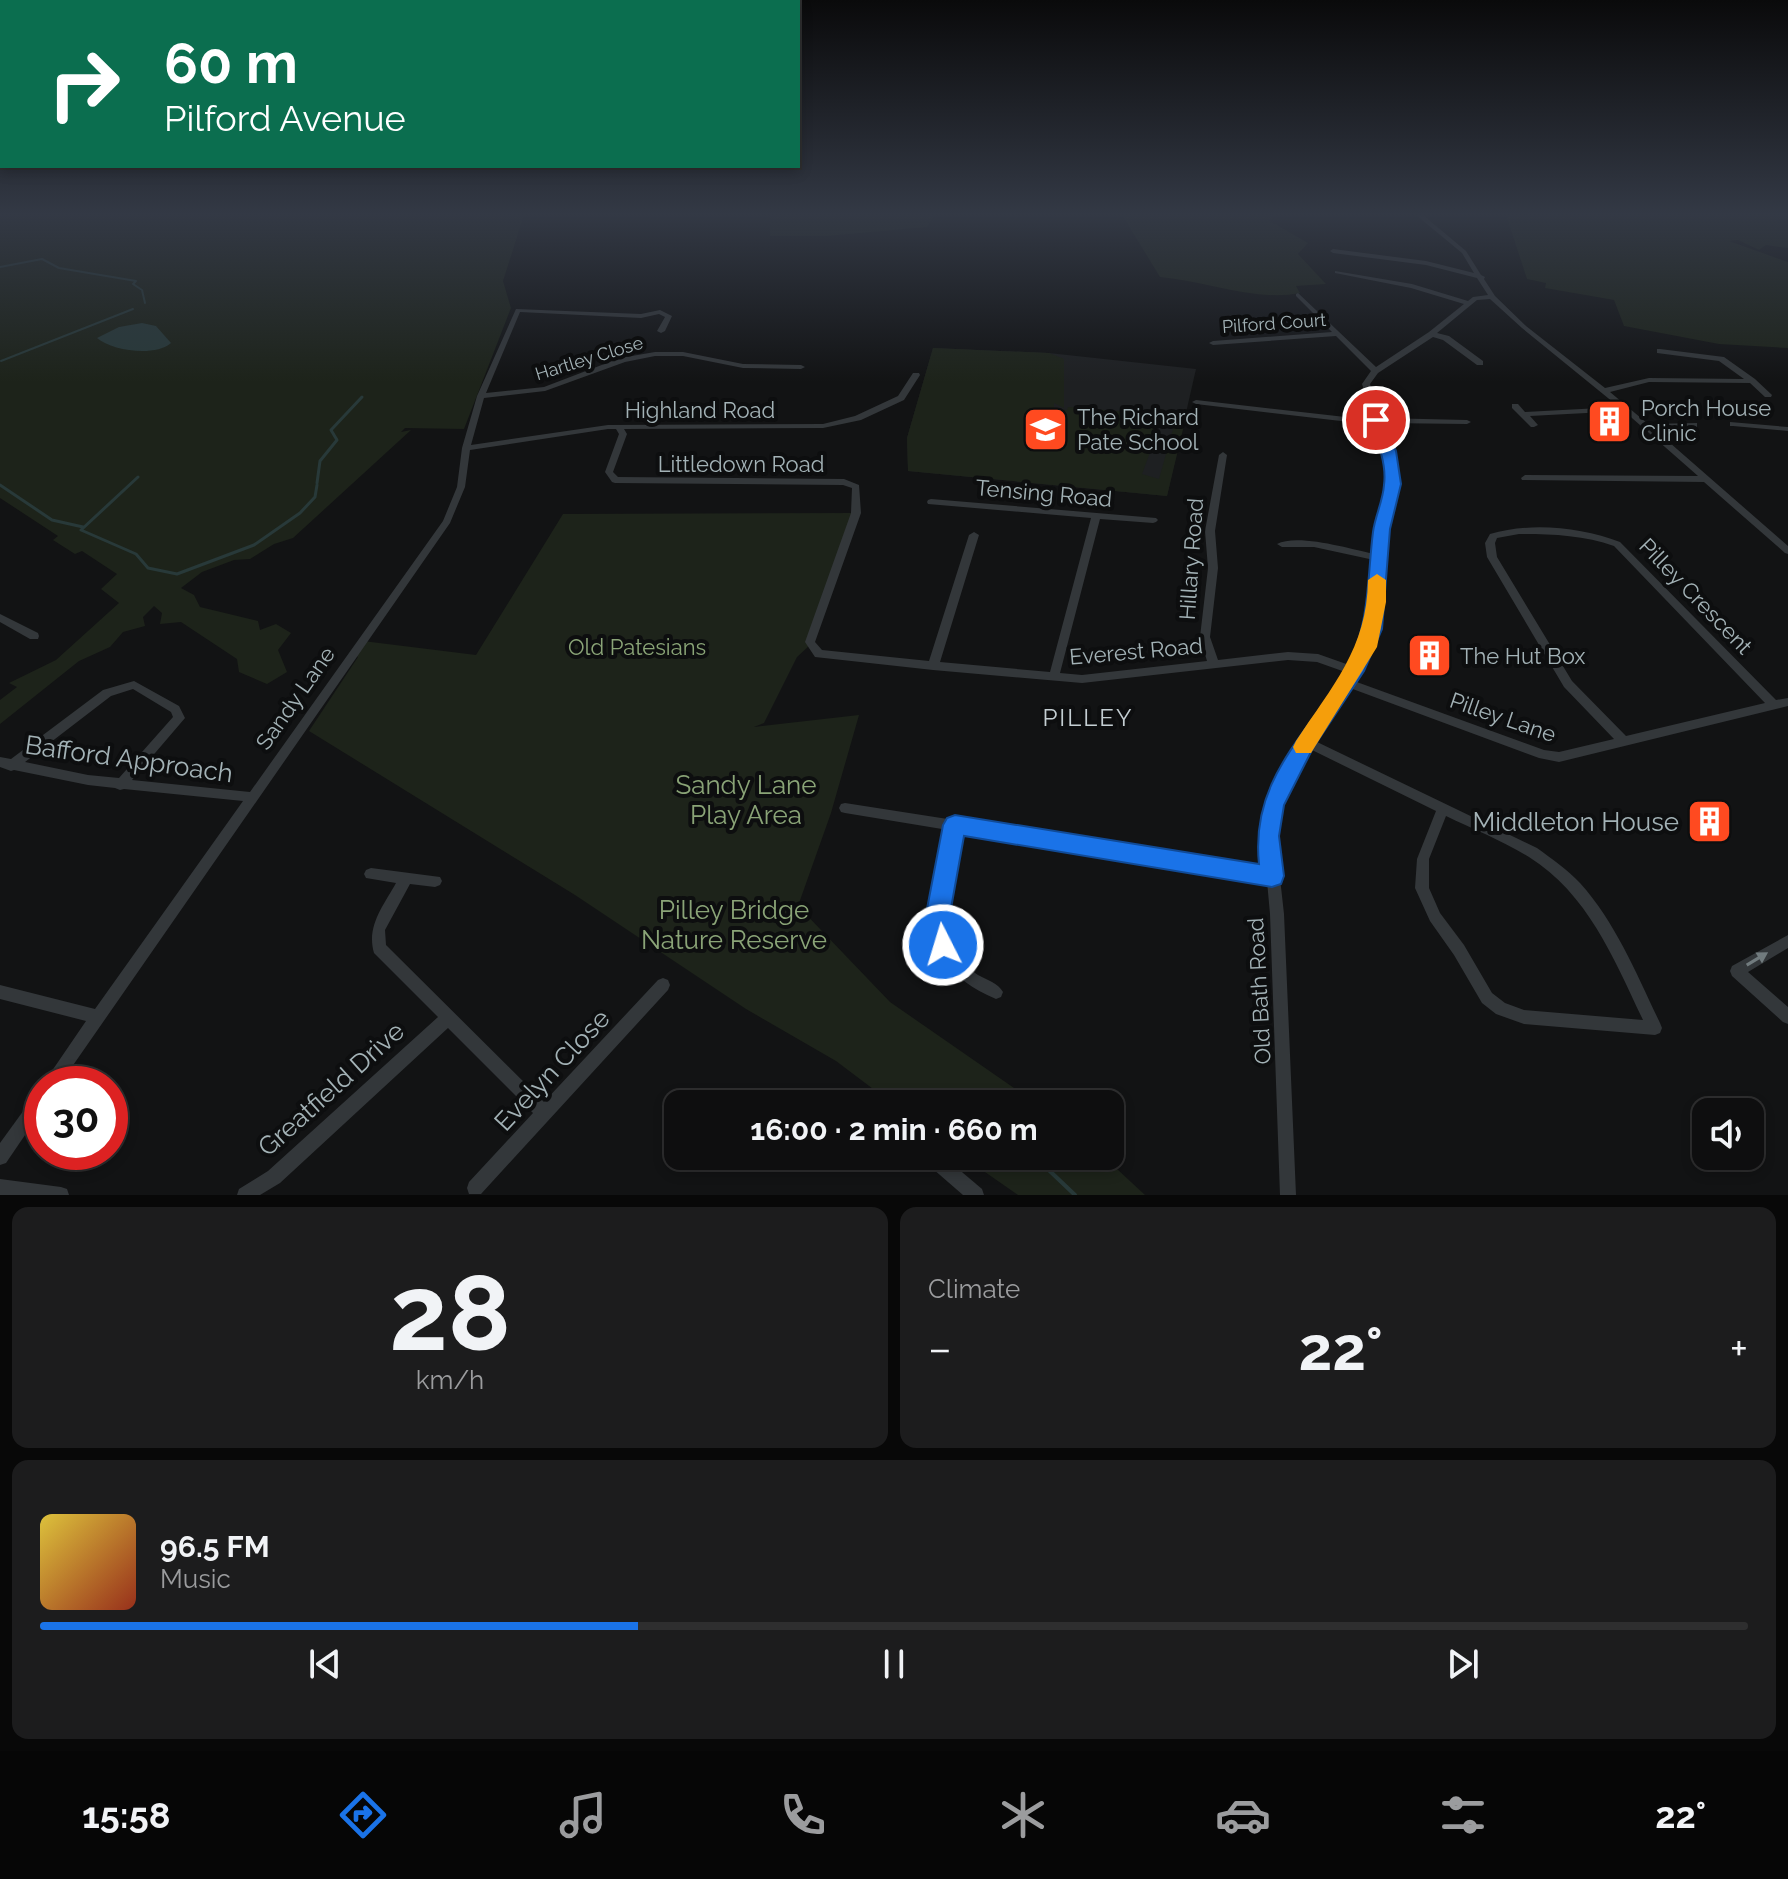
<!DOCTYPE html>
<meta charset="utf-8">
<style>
:root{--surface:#0e0e0f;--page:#1c1c1d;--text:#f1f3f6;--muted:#9b9c9e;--line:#2e2e2f;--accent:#1a73e8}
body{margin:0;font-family:Raleway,sans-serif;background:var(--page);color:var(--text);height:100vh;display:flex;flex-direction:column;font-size:30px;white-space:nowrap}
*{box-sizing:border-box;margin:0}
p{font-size:26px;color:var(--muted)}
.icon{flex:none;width:44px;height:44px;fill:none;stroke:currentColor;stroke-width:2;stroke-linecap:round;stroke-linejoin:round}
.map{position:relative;height:1195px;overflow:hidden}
.drawer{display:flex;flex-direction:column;gap:12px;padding:12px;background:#080808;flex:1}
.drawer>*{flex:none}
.banner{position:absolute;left:0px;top:0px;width:800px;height:168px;box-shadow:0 4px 12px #0003,0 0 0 2px var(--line);background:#0b6e4f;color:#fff;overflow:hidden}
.fabs{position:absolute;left:1692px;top:1098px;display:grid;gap:16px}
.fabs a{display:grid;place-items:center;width:72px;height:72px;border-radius:16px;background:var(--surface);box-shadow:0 4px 12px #0003,0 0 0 2px var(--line);font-size:40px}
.speed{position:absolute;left:24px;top:1066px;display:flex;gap:16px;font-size:40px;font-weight:700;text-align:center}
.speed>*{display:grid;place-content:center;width:104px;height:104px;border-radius:50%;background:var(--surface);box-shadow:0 4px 12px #0003,0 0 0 2px var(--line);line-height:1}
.speed .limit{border:12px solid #d22;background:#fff;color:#111}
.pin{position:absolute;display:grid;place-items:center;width:68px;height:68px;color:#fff;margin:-34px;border:4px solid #fff;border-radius:50%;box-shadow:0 2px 8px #0007}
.me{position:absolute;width:88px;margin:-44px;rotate:355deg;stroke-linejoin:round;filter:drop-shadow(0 0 6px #0008)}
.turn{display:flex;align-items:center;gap:28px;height:168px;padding:0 32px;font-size:36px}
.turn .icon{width:104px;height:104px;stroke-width:2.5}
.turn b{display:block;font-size:56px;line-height:68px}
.big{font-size:60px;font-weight:700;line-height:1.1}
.drawer .widget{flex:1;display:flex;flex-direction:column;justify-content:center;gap:12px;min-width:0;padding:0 28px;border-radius:16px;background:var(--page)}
.drawer .dial{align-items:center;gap:0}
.dial b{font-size:104px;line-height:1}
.song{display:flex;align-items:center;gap:24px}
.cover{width:96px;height:96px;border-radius:12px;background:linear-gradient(135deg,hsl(50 70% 55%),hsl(10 70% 35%))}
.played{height:8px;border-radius:4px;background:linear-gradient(90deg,var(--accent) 35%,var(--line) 35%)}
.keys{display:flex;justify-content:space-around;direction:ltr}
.heat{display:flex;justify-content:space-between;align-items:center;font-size:44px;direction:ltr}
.drawer .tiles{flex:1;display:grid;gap:12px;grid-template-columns:1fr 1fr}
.widget:last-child{grid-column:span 2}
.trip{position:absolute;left:664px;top:1090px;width:460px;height:80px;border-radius:16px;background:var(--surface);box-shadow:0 4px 12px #0003,0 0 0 2px var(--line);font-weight:700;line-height:80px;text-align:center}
.tab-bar{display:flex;height:128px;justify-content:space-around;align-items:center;background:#060606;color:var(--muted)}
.tab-bar .icon{width:56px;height:56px}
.tab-bar .on{color:var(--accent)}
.tab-bar b{font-size:36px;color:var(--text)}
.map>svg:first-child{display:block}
</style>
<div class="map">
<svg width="1788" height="1195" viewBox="0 0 1788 1195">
<rect width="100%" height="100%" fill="#121314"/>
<path fill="#1e2022" d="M 933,348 L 1049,353 L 1196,369 L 1167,496 L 908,471 L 907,438 Z"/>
<g fill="#1d231a">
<path d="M 0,215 L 524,215 L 503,281 L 511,308 L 464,429 L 405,428 L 401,432 L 411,430 L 293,538 L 274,544 L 250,559 L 234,560 L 202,572 L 181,588 L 194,595 L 200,607 L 258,621 L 260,630 L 276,624 L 291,633 L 278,650 L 287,672 L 267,684 L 239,672 L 237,659 L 181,622 L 160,624 L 162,613 L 154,606 L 143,617 L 145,626 L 123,632 L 110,647 L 79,661 L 0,724 L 0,700 L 17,687 L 9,683 L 56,660 L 119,603 L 101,589 L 117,574 L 82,551 L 75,554 L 53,540 L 58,536 L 0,498 Z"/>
<path d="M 770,215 L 934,215 L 927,227 L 827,236 L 770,236 Z"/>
<path d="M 1122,215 L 1274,215 L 1270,221 L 1308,243 L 1298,254 L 1326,284 L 1296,286 L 1300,293 C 1256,302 1205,281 1160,277 Z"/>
<path d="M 1506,215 L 1788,215 L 1788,248 L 1766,245 L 1759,250 L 1738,240 L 1729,241 L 1788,262 L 1788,348 L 1719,344 L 1624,326 L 1614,300 L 1545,288 L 1546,283 L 1527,279 Z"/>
<path d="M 933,348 L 1049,353 L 1064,359 L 1064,408 L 1054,403 L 1054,409 L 1067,410 L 1068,407 L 1152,414 L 1155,439 L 1142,474 L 1159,479 L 1177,415 L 1186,417 L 1167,496 L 908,471 L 907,438 Z"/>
<path d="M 856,513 L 810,645 L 797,657 L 764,723 L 754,727 L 859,715 L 831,813 L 798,906 L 890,1002 L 1037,1104 L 893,1104 L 836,1061 L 746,1009 L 575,895 L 309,731 L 358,657 L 354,654 L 363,641 L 476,655 L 563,514 Z"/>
<path d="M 962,1156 L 1103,1156 L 1145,1195 L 1018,1195 Z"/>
</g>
<path fill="#283939" d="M 142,323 L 156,326 L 171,343 C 155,357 112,351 97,338 L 119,327 Z"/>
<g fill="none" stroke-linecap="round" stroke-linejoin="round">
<g stroke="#283939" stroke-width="2">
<path d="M 0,267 L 42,259 L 59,268 L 136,281 L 133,284 L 142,290 L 145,303"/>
<path d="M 1,361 L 133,309"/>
</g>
<g stroke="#283939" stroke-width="3">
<path d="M 138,477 L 81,530 L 136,554 L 148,568 L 177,574 L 254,545 L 300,513 L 315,497 L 317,485"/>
<path d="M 317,483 L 320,461 L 337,440 L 331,430 L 362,397"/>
<path d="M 0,485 L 52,520 L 83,527"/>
</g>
<path stroke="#283939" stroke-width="4" d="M 1034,1156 L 1075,1195"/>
<g fill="#33373a" fill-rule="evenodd">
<path d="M 1416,215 L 1423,215 L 1466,251 L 1481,275 L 1485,277 L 1484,279 L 1495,296 L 1526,326 L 1605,388 L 1649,378 L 1744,379 L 1719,361 L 1657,353 L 1657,349 L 1660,349 L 1724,357 L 1755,379 L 1772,395 L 1771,397 L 1765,397 L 1750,383 L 1649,382 L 1610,392 L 1648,424 L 1697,423 L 1697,427 L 1694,427 L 1654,429 L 1788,546 L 1788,554 L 1785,553 L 1704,482 L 1522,480 L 1521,478 L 1525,475 L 1698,476 L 1624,411 L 1530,416 L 1538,425 L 1534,427 L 1531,427 L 1512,408 L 1512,404 L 1518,404 L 1525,412 L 1619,407 L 1522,328 L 1490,299 L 1477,300 L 1437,333 L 1449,336 L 1483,361 L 1483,365 L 1477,365 L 1443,340 L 1433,337 L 1378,373 L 1370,384 L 1381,418 L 1467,420 L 1471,422 L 1467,424 L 1383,423 L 1392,451 L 1396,476 L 1386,529 L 1378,629 L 1360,671 L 1354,681 L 1544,750 L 1559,752 L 1614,739 L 1564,687 L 1487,557 L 1485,543 L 1490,534 C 1530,522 1581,527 1620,542 L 1776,700 L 1788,698 L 1788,706 L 1559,762 L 1539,758 L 1350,688 L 1315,741 L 1537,848 C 1552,859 1567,869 1580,883 C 1616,923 1637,975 1660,1023 L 1662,1028 L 1660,1033 L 1655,1035 L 1524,1024 L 1496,1014 L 1482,1003 L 1454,955 L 1430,921 L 1415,888 L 1417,859 L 1436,811 L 1310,749 L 1292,778 L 1279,805 L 1274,824 L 1284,914 L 1296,1195 L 1280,1195 L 1270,914 L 1267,881 L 960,832 C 952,870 932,932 964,963 C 969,967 973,972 978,975 C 987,980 998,983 1003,992 L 1001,997 L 996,999 C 912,964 932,902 948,830 L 845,813 L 841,812 L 839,808 L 841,804 L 845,803 L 1266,869 C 1265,855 1261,839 1262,824 C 1264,797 1287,766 1301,744 L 1302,739 L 1305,738 L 1348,673 L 1317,662 L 1288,660 L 1082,683 L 933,670 L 815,657 L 805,642 L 851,513 L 852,488 L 843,485 L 615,483 L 612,482 L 605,472 L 619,434 L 616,429 L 608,429 L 470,450 L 465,487 L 450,523 L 60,1084 L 43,1084 L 86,1021 L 0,999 L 0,985 L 95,1009 L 243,801 L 124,789 L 120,790 L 115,788 L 88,785 L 14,770 L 11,771 L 0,767 L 0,757 L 11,759 L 103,690 L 134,681 L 179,706 L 185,718 L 132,780 L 250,792 L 443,521 L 457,487 L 462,448 L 477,396 L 516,309 L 641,314 L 660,310 L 672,316 L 665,331 L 661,333 L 657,331 L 665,317 L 659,314 L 641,318 L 520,312 L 486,393 L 544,387 L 620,358 L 655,352 L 683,352 L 743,364 L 801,365 L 805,367 L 801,369 L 743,368 L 683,356 L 655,356 L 625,362 L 545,391 L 484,398 L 471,445 L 608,425 L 823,424 L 855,416 L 898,396 L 913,373 L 919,373 L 920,375 L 904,400 L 861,420 L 823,428 L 624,429 L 627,434 L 613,472 L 618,477 L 844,479 L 859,485 L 861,513 L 815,642 L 822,650 L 929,661 L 969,535 L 974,532 L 979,535 L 940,662 L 1050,672 L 1091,518 L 928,504 L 927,502 L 928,500 L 931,499 L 1156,518 L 1158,520 L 1156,522 L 1153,523 L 1100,519 L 1060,673 L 1082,675 L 1207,661 L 1200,637 L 1208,568 L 1205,531 L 1219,455 L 1223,452 L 1227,455 L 1215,531 L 1218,568 L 1210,637 L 1218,660 L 1288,652 L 1318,654 L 1352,666 L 1368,629 L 1374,560 L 1314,547 L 1282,547 L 1277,544 C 1297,533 1351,549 1374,554 L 1376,529 L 1388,476 L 1384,451 L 1375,425 L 1196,404 L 1192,402 L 1196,400 L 1372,420 L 1373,418 L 1362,384 L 1371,371 L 1336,336 L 1213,345 L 1209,343 L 1213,341 L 1332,332 L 1296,296 L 1296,294 L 1298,293 L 1376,367 L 1429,332 L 1464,304 L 1411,288 L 1335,273 L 1335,271 L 1412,284 L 1468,301 L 1473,297 L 1488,295 L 1477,278 L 1426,265 L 1333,253 L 1330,251 L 1333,249 L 1426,261 L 1474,273 L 1462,253 ZM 1519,534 C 1550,534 1584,535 1614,546 L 1765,703 L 1626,736 L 1572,681 L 1497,557 L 1495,543 L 1497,538 ZM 133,689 L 171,712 L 173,717 L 119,778 L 88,775 L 25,762 L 111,696 ZM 1446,816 C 1473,829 1503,841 1529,857 C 1588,894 1614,959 1643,1020 L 1524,1010 L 1505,1003 L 1492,993 L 1464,945 L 1440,913 L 1429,888 L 1429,859 Z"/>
<path d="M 1730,422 L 1788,427 L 1788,431 L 1733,426 L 1730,426 Z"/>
<path d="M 0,614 L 38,633 L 39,636 L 38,639 L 30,639 L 0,622 Z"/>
<path d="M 371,868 L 440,877 L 442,881 L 440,885 L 435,887 L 410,884 L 385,930 L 386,945 L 544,1102 L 658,980 L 663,978 L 668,980 L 670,985 L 668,990 L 481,1194 L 469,1194 L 467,1188 L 469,1182 L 533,1113 L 448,1028 L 280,1183 L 260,1195 L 237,1195 L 239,1189 L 268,1171 L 438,1017 L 374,953 C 366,926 384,905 396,883 L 366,878 L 364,874 L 366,870 Z"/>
<path d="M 1788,935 L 1788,948 L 1748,972 L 1788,1007 L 1788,1024 L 1783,1022 L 1732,976 L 1730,971 L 1732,966 Z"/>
<path d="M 42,1089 L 42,1110 L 6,1163 L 0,1165 L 0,1143 L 37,1092 Z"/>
<path d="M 923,1156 L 943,1156 L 982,1189 L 984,1195 L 963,1195 L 925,1162 Z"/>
<path d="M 0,1179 L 61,1187 L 67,1189 L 69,1195 L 0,1195 Z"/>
</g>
</g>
<defs><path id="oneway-solid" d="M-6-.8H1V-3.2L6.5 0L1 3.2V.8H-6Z" transform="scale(2)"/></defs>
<use fill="#717b7e" href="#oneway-solid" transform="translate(1757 959) rotate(-31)"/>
<linearGradient id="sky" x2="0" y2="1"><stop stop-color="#0a0a0b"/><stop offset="0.56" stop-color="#333945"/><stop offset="1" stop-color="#333945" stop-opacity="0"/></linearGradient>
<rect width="1788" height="382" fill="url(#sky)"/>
<path fill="#1a73e8" stroke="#114b97" stroke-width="2" d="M 1376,416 L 1383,420 L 1396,451 L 1401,484 L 1390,529 L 1382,629 L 1364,671 L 1313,748 L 1284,805 L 1279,836 L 1284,876 L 1281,884 L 1272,887 L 964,836 L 950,914 L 956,945 L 952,953 L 943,956 L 934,953 L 926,914 L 943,825 L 947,818 L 955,815 L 1259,864 C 1250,779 1307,736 1346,669 C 1370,627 1367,579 1373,532 C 1375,516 1383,501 1384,485 C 1387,463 1377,440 1369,420 Z"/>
<path fill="#f59e0b" d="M 1377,574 L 1386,580 L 1386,602 L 1377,647 L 1311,753 L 1296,753 L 1293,747 L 1296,741 C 1332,686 1367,649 1368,580 Z"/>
<defs>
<symbol id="building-square" viewBox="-11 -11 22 22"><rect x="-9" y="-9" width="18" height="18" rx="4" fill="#ff4a20" stroke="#0d0e0f"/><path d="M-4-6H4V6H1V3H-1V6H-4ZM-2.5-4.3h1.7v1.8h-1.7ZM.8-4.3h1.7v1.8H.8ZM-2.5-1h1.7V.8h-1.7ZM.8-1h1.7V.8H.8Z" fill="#fff"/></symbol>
<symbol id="school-square" viewBox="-11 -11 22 22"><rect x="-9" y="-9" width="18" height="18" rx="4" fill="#ff4a20" stroke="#0d0e0f"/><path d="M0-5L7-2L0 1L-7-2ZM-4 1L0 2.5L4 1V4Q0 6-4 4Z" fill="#fff"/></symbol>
</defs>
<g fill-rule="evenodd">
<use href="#building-square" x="1584" y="396" width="51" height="51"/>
<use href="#school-square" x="1020" y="404" width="51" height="51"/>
<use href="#building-square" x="1404" y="630" width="51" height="51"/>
<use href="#building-square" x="1684" y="796" width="51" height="51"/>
</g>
<g text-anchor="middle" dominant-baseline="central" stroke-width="8" stroke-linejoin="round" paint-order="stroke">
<g font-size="18" fill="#a3b2b6" stroke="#0d0e0f">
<text transform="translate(1274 323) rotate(-4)">Pilford Court</text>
<text transform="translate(589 358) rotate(-17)">Hartley Close</text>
</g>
<g font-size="22" fill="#a3b2b6" stroke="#0d0e0f" text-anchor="start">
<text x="1641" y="408">Porch House<tspan x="1641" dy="25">Clinic</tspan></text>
<text x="1077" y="417">The Richard<tspan x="1077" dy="25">Pate School</tspan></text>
<text x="1460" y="656">The Hut Box</text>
</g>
<g font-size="22" fill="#a3b2b6" stroke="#0d0e0f">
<text x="700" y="410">Highland Road</text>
<text x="741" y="464">Littledown Road</text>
<text transform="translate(1044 493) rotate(5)">Tensing Road</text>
<text transform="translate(1191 559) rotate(-86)">Hillary Road</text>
<text transform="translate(1696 596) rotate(46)">Pilley Crescent</text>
<text transform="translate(1136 651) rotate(-5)">Everest Road</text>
<text transform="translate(295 698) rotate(-55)">Sandy Lane</text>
<text transform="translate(1503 717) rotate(19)">Pilley Lane</text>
<text transform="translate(1259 991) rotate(-93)">Old Bath Road</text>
</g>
<g font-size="22" fill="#8aa477" stroke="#0d0e0f">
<text x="637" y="647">Old Patesians</text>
</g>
<g font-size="24" letter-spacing="2" fill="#c4ced2" stroke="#0d0e0f">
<text x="1088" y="717">PILLEY</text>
</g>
<g font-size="26" fill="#a3b2b6" stroke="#0d0e0f">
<text transform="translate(129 759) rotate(8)">Bafford Approach</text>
<text transform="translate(552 1070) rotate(-47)">Evelyn Close</text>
<text transform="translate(331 1089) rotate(-42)">Greatfield Drive</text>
</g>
<g font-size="26" fill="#8aa477" stroke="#0d0e0f">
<text x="746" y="785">Sandy Lane<tspan x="746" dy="30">Play Area</tspan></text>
<text x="734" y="910">Pilley Bridge<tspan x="734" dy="30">Nature Reserve</tspan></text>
</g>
<g font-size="26" fill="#a3b2b6" stroke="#0d0e0f" text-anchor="end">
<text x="1679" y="822">Middleton House</text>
</g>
</g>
</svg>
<div class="fabs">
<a><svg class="icon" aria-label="sound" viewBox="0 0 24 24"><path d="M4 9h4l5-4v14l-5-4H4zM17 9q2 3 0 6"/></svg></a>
</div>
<div class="speed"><div class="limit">30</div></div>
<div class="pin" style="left:1376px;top:420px;background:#d93025"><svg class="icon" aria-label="arrive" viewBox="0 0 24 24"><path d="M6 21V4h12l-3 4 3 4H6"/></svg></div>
<svg class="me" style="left:943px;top:945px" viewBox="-20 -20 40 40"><circle r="17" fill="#1a73e8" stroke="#fff" stroke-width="3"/><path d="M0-11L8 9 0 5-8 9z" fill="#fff"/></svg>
<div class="trip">16:00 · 2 min · 660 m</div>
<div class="banner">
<div class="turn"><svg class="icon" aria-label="right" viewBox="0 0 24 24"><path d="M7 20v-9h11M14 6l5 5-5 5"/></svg><div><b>60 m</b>Pilford Avenue</div></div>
</div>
</div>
<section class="drawer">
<div class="tiles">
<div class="widget dial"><b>28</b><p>km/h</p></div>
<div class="widget"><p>Climate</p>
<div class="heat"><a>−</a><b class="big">22°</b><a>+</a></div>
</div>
<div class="widget">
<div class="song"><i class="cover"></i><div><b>96.5 FM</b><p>Music</p></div></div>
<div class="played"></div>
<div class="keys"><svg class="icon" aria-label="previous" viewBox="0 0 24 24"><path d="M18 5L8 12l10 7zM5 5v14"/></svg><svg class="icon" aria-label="pause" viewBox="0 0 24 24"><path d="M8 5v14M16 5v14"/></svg><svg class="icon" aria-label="next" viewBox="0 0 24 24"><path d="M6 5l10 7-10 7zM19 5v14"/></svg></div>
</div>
</div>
</section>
<nav class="tab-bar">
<b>15:58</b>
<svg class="icon on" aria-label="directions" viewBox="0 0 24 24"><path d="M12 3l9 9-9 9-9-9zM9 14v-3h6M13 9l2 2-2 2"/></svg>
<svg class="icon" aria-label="music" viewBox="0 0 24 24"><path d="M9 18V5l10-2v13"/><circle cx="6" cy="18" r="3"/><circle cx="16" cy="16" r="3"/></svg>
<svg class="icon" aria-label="phone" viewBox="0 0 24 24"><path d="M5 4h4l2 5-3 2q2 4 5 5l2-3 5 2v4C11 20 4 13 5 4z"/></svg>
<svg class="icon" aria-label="climate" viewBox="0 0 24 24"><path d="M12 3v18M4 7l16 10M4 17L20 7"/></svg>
<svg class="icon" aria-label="car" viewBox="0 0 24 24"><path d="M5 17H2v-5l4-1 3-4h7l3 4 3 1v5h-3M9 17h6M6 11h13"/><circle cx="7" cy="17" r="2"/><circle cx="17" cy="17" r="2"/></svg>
<svg class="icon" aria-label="filters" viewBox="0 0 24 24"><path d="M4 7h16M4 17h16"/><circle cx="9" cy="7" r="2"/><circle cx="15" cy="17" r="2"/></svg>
<b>22°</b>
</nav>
